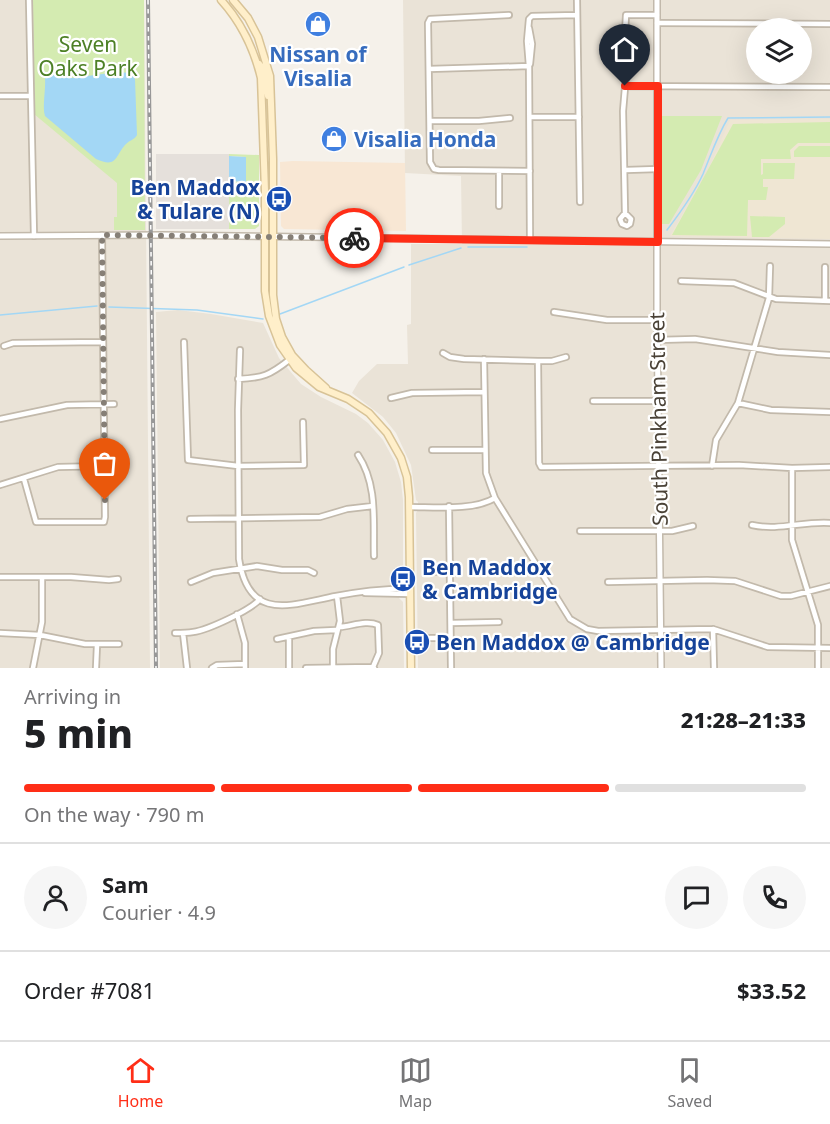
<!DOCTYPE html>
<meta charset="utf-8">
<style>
body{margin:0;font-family:"Noto Sans",sans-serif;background:#f6f6f6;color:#202124;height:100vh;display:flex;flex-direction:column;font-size:22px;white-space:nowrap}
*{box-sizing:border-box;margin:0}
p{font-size:20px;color:#757577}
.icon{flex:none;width:33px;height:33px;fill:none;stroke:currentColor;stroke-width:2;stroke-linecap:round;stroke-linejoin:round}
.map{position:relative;height:668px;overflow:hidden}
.details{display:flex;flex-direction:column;background:#fff;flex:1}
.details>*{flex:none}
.buttons{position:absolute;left:746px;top:18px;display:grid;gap:12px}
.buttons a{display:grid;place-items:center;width:66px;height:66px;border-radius:50%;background:#fff;box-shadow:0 6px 24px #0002;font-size:30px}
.pin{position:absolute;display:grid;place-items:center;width:51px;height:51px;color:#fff;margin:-62px -26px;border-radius:50% 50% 50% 0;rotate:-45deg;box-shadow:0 0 6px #0007}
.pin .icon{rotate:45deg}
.courier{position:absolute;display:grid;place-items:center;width:60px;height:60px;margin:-30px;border:4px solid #ff2e17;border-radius:50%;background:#fff;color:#222;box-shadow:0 2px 8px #0007}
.head em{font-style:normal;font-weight:800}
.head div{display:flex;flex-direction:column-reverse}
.head{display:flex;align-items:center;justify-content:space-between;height:102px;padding:0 24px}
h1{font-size:39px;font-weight:800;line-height:45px}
.bar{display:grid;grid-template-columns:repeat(4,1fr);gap:9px 6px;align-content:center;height:72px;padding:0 24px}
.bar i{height:8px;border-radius:4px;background:#e0e0e0}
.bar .current{background:#ff2e17}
.bar p{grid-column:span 4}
.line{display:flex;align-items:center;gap:15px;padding:0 24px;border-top:2px solid #e0e0e0}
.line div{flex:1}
.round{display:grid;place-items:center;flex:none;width:63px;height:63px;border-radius:32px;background:#f6f6f6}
.tab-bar{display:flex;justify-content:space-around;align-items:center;height:84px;border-top:2px solid #e0e0e0;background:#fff;font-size:16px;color:#757577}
.tab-bar a{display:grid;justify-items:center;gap:3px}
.tab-bar .current{color:#ff2e17}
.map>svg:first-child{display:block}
.residential{fill:#eae3d7;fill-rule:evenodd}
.commercial{fill:#f8e7d4}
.industrial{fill:#e5e0db}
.education{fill:#efe6d3}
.green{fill:#d4ebb1}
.water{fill:#a3d7f5}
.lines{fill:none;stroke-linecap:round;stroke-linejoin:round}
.stream{stroke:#a3d7f5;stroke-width:1.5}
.minor-casing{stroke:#c2b9ab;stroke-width:8}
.tertiary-casing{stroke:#c2b9ab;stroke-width:8}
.secondary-casing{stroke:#d8c397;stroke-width:9}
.minor{stroke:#fff;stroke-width:4.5}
.tertiary{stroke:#fff;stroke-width:5}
.secondary{stroke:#ffefca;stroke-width:6}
.rail-casing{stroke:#989898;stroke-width:4}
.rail{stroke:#fff;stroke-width:1.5;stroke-dasharray:4.5;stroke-linecap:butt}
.done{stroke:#867f76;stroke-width:6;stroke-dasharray:0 10.8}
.route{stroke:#ff2e17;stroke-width:8}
.labels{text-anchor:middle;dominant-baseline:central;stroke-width:4.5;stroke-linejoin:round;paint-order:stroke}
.park-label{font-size:21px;fill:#4d8026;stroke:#fff}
.shop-label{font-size:21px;font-weight:bold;fill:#366cbe;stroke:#fff}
.transit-label{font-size:21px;font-weight:bold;fill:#164399;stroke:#fff;text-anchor:start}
.street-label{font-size:21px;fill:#4a4237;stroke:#fff}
</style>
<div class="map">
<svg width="830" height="668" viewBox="0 0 830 668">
<rect width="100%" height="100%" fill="#f5f1ea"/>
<path class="residential" d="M0 0H144L150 668H0Z
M403 0H830V668H418L416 513 418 510V502L416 500 411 465 396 433 383 417 352 393 359 381 377 364H408L407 325 411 324V244H462L461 176 405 173ZM756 28H801V74H756Z
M178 310 211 314 263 323 279 358 301 384 321 397 356 414 368 423 383 440 395 462 401 482 403 500V581L399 586V598L403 602 404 668H160L156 312Z"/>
<path class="commercial" d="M293 161 405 163 406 231 284 229 281 226 280 162Z"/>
<path class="industrial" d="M156 154H229V229H156Z"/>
<path class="education" d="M830 119V239L670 236 709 168 730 120Z"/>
<path class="green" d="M33 0H144L145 230H114V217H117V183L34 114Z
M662 116H722L701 170 669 224H662Z
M830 122V143H798L790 150 791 159H761V175L763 174V163H795L794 179H763V187H768L766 200H748L747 236 672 235 733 124Z
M799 146H830V157H794V151Z
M229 154 259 155V226L255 229H229V181L246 182V157L229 156Z
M750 216 785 217V224L769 237H752Z"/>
<path class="water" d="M118 72 130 73 135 79 137 135C134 140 130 140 126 144 115 155 118 169 96 159L45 116C42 107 46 89 45 78L51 74 72 78Z
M229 156 246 157V182L229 181Z"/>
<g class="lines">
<path class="stream" d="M667 230C680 213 694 194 703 174 711 155 717 136 728 118L830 117
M468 247H527
M409 265 461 248
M109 307 197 310 263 319
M280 314 404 267
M0 315 97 306"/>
<g class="minor-casing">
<path id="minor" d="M29 0 34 236
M577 0 580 202
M509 15 430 19 428 23 430 162 434 169 439 170 530 171
M657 23 830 24
M529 28 532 44 530 64
M429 69 529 66
M625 86 830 87
M0 96H31
M530 117H579
M430 121H479L510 118
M626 170 658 169
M499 171V206
M625 213 623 111 626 76 624 51 626 15H657
M625 213 631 219 630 224 627 226 622 224 620 219Z
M530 240 529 66 527 41 529 19 532 16 577 15
M681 281 734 283 776 299 830 301
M825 301V267
M554 312 607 320H657
M657 340 695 339 778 352 830 355
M184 342 188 460 238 466 304 465 303 422
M4 346 13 343 103 342
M240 350 238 410 239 559C249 624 293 604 336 596 361 591 385 589 410 588
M443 353 450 357 464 359 538 361H552L566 357
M484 359 486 473 495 498 570 619 587 629 598 631 713 629 768 647 830 648
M538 361 539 463 541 467 739 465 792 468 830 467
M238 379C263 378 270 375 289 360
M391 398 412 393 484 392
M593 401H658
M738 403 771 410 830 412
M0 419 67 405 114 404
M432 450H485
M358 455C378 485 373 521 374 556
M712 466 716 440 738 403 769 298 770 266
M792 468V540L818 625V668
M24 479 36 522H104L105 517 102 235
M0 485 58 467 105 466
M449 506 451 668
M409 507C435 507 473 511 495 498
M190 519 320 517 347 509 373 506
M752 525C779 531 803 521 830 523
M580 531H672L693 526
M430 572 450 571
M0 577H71L109 580 118 579
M191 582 213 573 257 566 282 570H308L314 573
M608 582 707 580 735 581 781 596H791L830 586
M365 593 410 594
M237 614 245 643V668
M451 623 499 622
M340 627C352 626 367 620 378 625L379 653 373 667 374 668
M713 629 714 668
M0 633 40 635 85 644H119
M175 633C181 633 187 633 193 632 208 630 251 610 260 599
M183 633 187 668
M289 637V668
M430 638H451
M277 639 314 631 336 630
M333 667V649L340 621 337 596
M33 668 42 622V578
M96 668 97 645
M212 668 217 665 245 664
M306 668 373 667"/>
</g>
<g class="tertiary-casing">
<path id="tertiary" d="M657 0V309L661 668
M0 236 162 235 830 244"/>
</g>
<g class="secondary-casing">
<path id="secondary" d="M221 0C241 22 254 49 261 78L265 191V291L269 316 280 345 296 368 319 387 348 399 369 413 387 433 401 458 407 477 409 497 411 668
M233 0 248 18 258 37 270 76 273 159V295L276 319 282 337 292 355 306 370 326 388
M259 64 264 70 268 96"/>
</g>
<use href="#minor" class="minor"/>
<use href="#tertiary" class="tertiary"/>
<use href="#secondary" class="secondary"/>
<g class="rail-casing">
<path id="rail" d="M148 0 156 668"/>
</g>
<use href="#rail" class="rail"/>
</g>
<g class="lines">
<path class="done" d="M105 500 102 235 354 238"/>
<path class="route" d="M354 238 658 242V86H625"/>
</g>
<defs>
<g id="shop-disc" transform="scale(1.35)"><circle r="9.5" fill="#3f7fe0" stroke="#fff"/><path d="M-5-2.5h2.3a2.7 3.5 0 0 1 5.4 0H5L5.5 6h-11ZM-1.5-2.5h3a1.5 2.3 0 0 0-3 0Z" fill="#fff"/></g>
<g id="bus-disc" transform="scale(1.35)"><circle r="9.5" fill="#1a4fb4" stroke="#fff"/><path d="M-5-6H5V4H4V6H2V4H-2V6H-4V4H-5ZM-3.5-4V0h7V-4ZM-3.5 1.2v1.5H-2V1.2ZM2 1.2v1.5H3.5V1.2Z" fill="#fff"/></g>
</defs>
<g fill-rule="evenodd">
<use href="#shop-disc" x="318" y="24"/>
<use href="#shop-disc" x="334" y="139"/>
<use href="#bus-disc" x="279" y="199"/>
<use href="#bus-disc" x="403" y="579"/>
<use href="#bus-disc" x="417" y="642"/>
</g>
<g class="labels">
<g class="park-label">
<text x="88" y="44">Seven<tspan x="88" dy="24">Oaks Park</tspan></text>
</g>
<g class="shop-label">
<text x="318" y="54">Nissan of<tspan x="318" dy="24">Visalia</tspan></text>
<text x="354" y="139" text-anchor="start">Visalia Honda</text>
</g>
<g class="transit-label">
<text x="260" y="187" text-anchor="end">Ben Maddox<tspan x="260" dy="24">&amp; Tulare (N)</tspan></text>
<text x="422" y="567">Ben Maddox<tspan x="422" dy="24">&amp; Cambridge</tspan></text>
<text x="436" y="642">Ben Maddox @ Cambridge</text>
</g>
<g class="street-label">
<text transform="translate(658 419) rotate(-91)">South Pinkham Street</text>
</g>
</g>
</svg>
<div class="buttons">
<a><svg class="icon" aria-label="layers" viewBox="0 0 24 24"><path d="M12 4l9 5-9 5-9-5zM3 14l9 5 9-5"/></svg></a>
</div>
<div class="pin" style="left:105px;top:500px;background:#ea580c"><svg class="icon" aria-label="bag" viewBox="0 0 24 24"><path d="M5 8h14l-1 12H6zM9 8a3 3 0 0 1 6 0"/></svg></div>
<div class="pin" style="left:625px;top:86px;background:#1f2937"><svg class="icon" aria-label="home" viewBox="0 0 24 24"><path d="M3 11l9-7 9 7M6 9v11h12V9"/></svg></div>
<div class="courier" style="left:354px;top:238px"><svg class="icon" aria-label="bike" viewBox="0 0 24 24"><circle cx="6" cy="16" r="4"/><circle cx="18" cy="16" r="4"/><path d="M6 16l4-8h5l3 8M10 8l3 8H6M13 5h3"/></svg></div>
</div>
<section class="details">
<div class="head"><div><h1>5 min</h1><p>Arriving in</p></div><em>21:28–21:33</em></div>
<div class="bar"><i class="current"></i><i class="current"></i><i class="current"></i><i></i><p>On the way · 790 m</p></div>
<div class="line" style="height:108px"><a class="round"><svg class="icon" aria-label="person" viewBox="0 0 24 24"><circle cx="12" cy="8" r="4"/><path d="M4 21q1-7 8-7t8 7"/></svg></a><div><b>Sam</b><p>Courier · 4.9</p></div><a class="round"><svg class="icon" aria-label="chat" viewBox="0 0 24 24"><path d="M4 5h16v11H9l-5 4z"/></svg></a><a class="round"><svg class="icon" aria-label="phone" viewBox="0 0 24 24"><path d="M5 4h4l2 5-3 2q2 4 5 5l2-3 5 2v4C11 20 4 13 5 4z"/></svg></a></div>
<div class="line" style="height:78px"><div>Order #7081</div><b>$33.52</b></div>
</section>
<nav class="tab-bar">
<a class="current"><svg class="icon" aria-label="home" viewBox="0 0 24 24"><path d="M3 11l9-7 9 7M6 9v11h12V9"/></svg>Home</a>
<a><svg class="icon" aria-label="map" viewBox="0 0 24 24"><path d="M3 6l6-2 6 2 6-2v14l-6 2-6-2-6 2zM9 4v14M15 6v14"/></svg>Map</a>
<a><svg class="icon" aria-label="saved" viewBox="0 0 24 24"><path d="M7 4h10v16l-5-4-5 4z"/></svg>Saved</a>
</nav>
